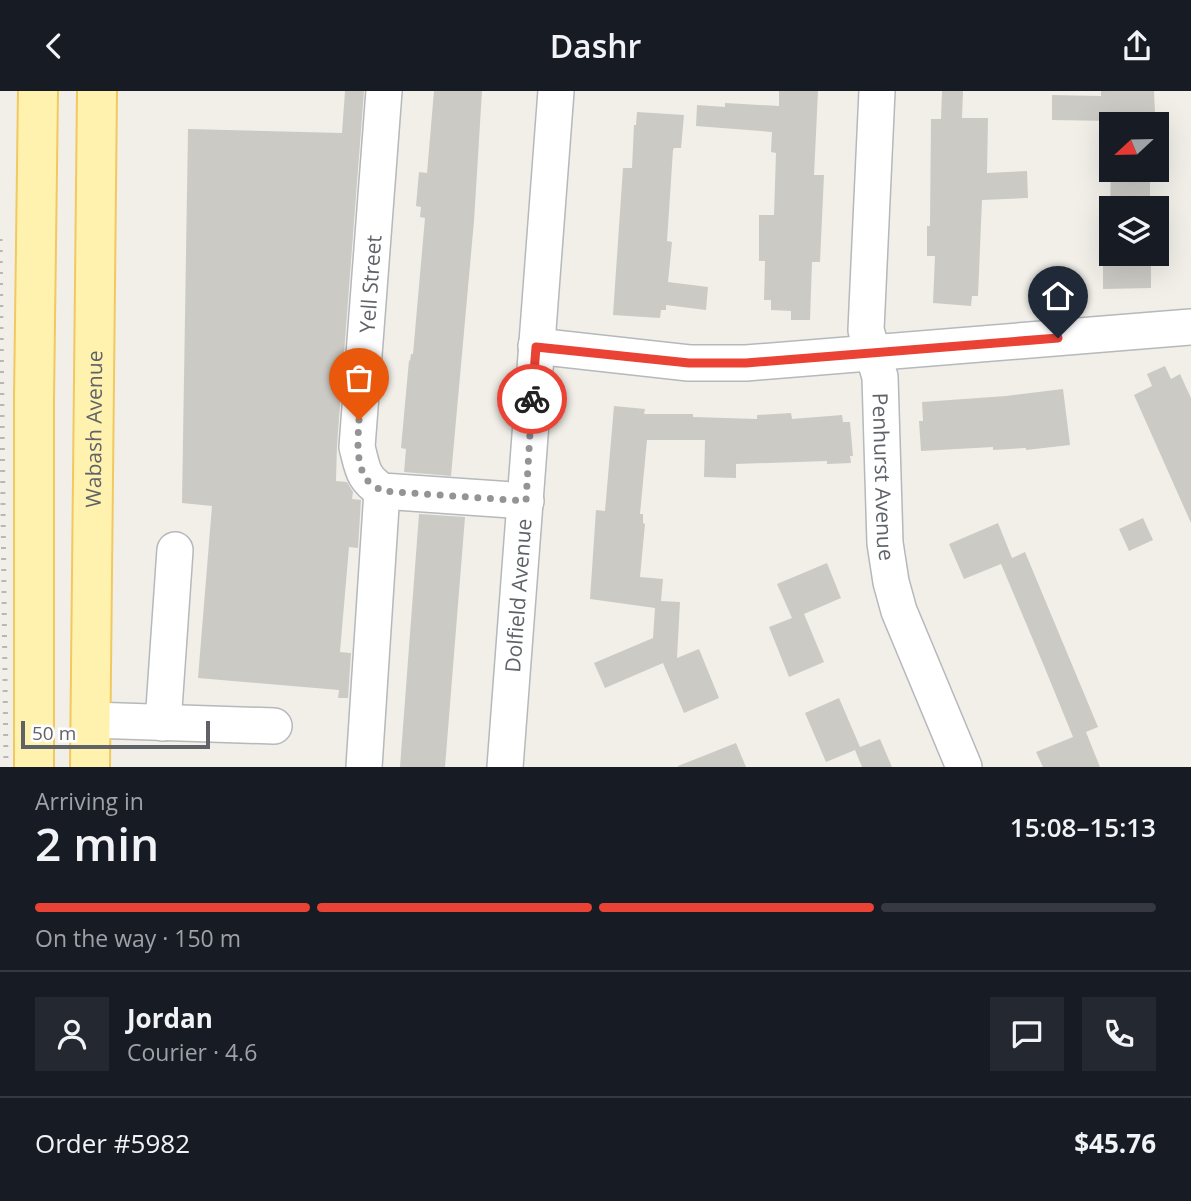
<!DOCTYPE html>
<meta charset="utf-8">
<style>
body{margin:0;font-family:"Open Sans",sans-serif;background:#242831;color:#f1f3f6;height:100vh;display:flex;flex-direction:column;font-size:26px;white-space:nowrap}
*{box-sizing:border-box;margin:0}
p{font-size:23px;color:#9ea1a6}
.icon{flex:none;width:38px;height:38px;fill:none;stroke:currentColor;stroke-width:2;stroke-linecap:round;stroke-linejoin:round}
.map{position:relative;height:676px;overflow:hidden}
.details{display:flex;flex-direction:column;background:#171b24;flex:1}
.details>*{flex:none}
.needle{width:46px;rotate:248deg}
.buttons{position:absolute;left:1099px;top:21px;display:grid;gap:14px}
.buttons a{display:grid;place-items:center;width:70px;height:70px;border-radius:0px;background:#171b24;box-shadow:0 7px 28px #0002;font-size:35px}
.scale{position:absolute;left:21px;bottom:18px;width:189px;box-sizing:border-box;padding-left:7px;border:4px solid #5f6368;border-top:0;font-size:19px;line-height:24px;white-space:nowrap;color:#5f6368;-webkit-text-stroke:5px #fff;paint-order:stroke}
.pin{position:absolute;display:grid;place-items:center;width:60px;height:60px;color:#fff;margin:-72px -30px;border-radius:50% 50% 50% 0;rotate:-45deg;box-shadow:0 0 7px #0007}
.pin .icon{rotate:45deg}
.courier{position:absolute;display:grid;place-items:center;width:70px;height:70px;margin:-35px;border:5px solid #ea4335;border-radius:50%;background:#fff;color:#222;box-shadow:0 2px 9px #0007}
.summary em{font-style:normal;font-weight:600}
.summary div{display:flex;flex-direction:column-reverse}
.summary{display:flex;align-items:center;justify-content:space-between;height:119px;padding:0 35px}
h1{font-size:46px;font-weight:600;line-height:52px}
.bar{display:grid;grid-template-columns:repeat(4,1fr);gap:10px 7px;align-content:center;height:84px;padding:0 35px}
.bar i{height:9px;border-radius:5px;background:#363941}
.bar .selected{background:#ea4335}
.bar p{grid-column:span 4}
.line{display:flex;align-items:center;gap:18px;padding:0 35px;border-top:2px solid #363941}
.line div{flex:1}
.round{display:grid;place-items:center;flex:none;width:74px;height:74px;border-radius:0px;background:#242831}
header{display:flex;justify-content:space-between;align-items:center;height:91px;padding:0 35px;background:#171b24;font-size:32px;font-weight:600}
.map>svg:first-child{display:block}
.building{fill:#cccac5}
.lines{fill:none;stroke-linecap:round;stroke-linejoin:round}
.minor-casing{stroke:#b5b8bc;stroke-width:38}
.major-casing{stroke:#f2c960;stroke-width:42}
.minor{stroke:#fff;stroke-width:35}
.major{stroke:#fff2af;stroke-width:38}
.rail{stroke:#b6b7b8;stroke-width:5;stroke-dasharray:2 9;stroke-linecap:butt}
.done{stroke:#929495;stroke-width:7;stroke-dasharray:0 12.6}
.route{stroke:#ea4335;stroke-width:9}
.labels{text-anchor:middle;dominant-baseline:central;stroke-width:5;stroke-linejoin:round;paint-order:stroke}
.street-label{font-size:21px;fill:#5f6368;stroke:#fff}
</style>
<header><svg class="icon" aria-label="back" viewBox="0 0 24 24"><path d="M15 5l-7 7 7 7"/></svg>Dashr<svg class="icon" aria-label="share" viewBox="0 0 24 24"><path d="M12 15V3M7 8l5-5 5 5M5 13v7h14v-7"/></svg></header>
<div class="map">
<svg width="1191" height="676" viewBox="0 0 1191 676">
<rect width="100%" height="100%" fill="#f1efe8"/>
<path class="building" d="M345 0H364L337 354 336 390 347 391 353 401 352 408 361 409 358 457 349 456 340 561 351 562 348 607H338L339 599 198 587 212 415 182 412 188 38 342 42Z
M434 0H482L474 130 451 385 404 381 406 358 401 357 409 269 410 270 411 263H413L425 127 420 126 421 116 416 115 419 81 427 82Z
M779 0H818L814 84H824L820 171H812L810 229H791V220L771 219V209H764L765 170H759V124H774L776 62 771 61 772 41 696 35 697 14 725 16V12L779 15Z
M942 0H963L962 27H988L987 82 1027 80 1028 107 982 109 978 205H972L971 215 933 212 935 165H927V135H930L931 28H941Z
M1101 0H1154L1155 22 1111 24V30L1052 29V4L1101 5Z
M637 21 684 24 681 57H674L673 59 667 150 672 151 668 191 708 196 706 219 666 214V219H661L660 227 613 224 623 77H632L634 34H636Z
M1111 79H1150V117H1110Z
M1103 167H1139V171H1151V197L1103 198Z
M1165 275 1171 288 1180 283 1191 307V432L1134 304 1152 295 1147 283Z
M1063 298 1070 354 1026 359V357L993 359V356L921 360 919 330H923L922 311 1006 305Z
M614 315 645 318 644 323H693V326L757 328V324L791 322 792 328 842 324 843 331H850L853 365H850L851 372 827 373V370L736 373V387L704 386 705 349H647L640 423H643V432L645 433 640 486 663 488 661 510 680 511 677 567 699 558 719 607 684 622 663 572 605 597 594 572 653 547 655 517 590 508 596 419 605 420Z
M419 423 465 426 445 676H400Z
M1143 427 1153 449 1129 460 1119 438Z
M998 432 1012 467 1025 461 1098 636 1086 641 1100 676H1043L1036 661 1073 646 1044 575 1001 473 964 488 949 453Z
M827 472 841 507 804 523 824 571 789 586 769 536 792 527 777 493Z
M839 607 860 656 880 648 892 676H862L855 659 826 671 805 622Z
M736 652 746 676H678V675Z"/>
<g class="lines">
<g class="minor-casing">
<g id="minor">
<path d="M384 0 357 356C363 379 362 386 382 400L526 410"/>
<path id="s1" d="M877 0 866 239 880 286 885 452 891 491 899 520 964 676"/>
<path d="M536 255 689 272H746L1191 236"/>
<path d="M91 629 274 635"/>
<path d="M163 632 175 459"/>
<path d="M364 676 382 400"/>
<path id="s2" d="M505 676 556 0"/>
</g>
</g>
<g class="major-casing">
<g id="major">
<path d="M34 676V308L38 0"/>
<path id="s3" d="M90 676 97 0"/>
</g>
</g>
<use href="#minor" class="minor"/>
<use href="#major" class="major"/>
<path class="rail" d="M0 148 6 676"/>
</g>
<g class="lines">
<path class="done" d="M359 329C358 348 355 374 368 390 371 394 378 397 382 400L526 410 532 308"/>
<path class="route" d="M532 308 536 256 689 272H746L1058 247"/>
</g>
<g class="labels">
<g class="street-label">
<text transform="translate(370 193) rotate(-86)">Yell Street</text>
<text stroke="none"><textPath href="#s3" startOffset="338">Wabash Avenue</textPath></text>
<text stroke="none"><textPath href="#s1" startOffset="388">Penhurst Avenue</textPath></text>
<text stroke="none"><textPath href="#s2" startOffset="172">Dolfield Avenue</textPath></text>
</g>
</g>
</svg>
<div class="buttons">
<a><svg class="needle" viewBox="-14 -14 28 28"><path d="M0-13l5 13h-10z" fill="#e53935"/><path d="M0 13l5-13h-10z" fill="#9ea1a6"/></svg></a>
<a><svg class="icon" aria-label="layers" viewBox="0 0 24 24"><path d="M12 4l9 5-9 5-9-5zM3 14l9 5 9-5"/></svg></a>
</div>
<div class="scale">50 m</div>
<div class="pin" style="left:359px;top:329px;background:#ea580c"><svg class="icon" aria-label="bag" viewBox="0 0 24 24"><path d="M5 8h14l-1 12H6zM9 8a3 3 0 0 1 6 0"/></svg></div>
<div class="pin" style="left:1058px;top:247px;background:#1f2937"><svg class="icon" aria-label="home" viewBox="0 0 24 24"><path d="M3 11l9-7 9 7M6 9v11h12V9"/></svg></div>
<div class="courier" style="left:532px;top:308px"><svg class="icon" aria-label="bike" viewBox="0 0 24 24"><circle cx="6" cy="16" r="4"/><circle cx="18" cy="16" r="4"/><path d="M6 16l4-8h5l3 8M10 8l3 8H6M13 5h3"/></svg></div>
</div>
<section class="details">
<div class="summary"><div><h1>2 min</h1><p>Arriving in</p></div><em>15:08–15:13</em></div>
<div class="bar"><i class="selected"></i><i class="selected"></i><i class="selected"></i><i></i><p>On the way · 150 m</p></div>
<div class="line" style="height:126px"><a class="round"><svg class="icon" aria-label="person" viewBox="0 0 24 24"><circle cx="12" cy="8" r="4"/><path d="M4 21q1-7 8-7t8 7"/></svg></a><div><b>Jordan</b><p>Courier · 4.6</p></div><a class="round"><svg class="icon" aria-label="chat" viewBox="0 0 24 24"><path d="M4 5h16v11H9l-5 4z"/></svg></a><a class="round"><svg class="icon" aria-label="phone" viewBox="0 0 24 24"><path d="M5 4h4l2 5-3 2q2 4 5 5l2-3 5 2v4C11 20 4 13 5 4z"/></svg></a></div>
<div class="line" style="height:91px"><div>Order #5982</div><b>$45.76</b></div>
</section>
